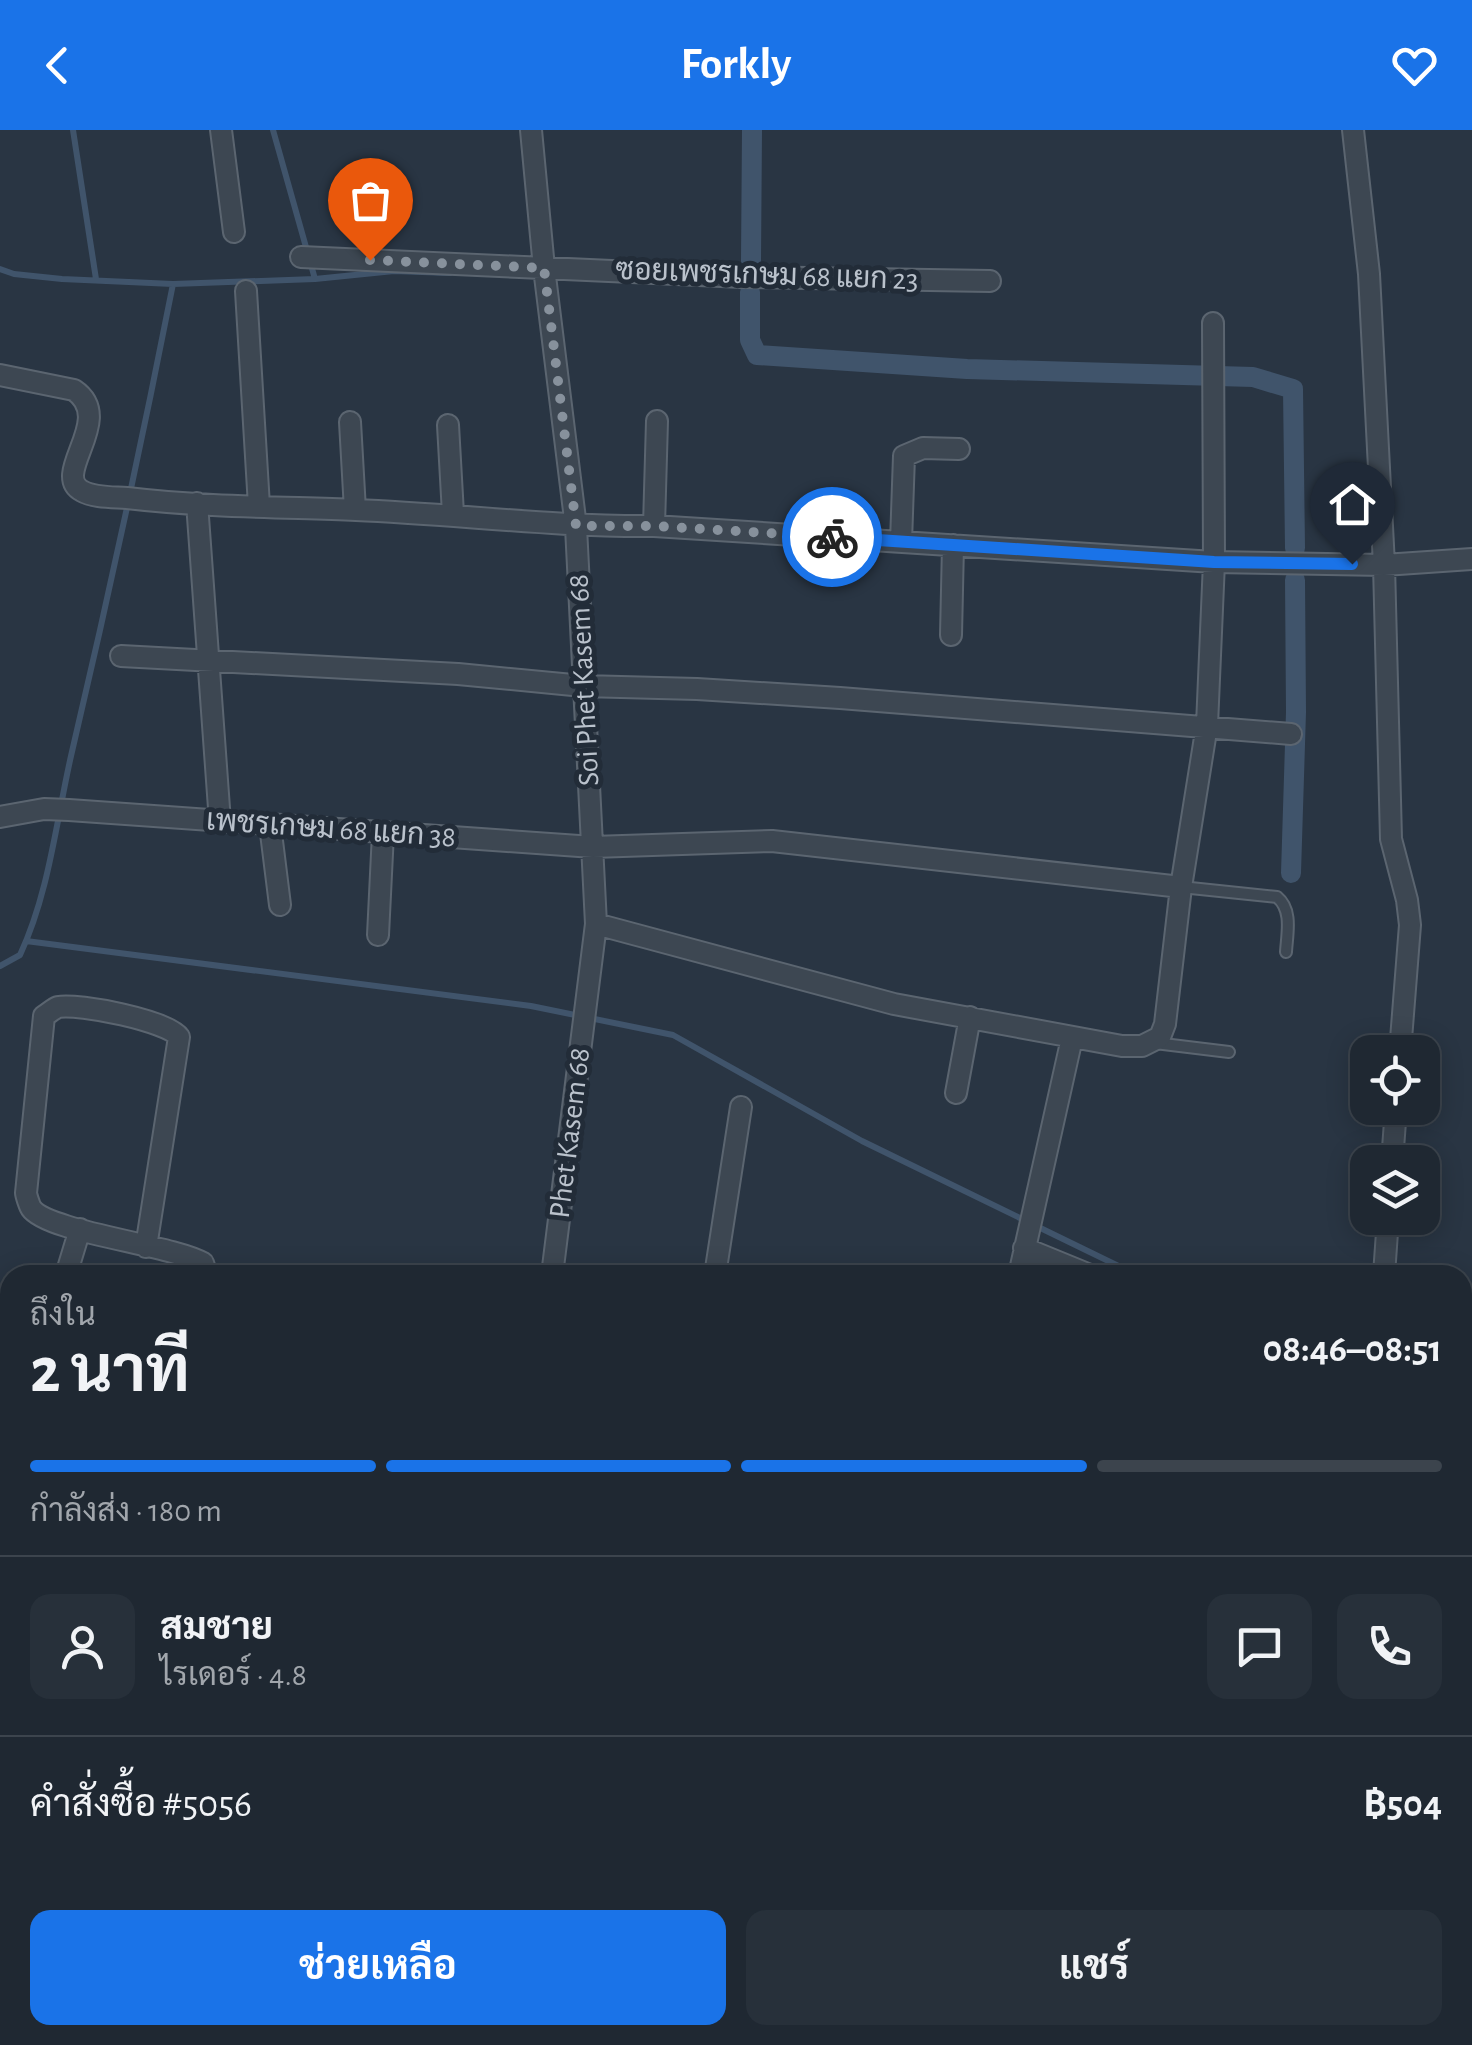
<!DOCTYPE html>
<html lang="th">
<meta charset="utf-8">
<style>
body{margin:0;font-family:"Alegreya Sans",Sarabun,sans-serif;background:#27303a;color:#f1f3f6;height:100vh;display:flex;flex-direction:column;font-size:38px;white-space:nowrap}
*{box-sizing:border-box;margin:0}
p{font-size:32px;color:#a1a6ac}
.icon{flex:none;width:55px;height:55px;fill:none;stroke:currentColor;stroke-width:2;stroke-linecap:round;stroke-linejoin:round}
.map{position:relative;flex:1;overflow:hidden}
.drawer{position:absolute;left:0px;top:1135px;width:1472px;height:780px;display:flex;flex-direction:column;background:#1f2832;border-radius:30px 30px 0 0;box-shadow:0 5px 25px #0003,0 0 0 2px #3c444d}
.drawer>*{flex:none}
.fabs{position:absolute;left:1350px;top:905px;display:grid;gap:20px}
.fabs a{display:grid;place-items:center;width:90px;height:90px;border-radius:20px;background:#1f2832;box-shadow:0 5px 25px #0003,0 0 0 2px #3c444d;font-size:50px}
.pin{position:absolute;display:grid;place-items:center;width:85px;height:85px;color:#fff;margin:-102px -42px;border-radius:50% 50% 50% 0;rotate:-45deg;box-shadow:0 0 10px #0007}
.pin .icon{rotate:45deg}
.courier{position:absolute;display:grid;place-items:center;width:100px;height:100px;margin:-50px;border:8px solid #1a73e8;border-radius:50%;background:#fff;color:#222;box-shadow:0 2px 12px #0007}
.overview em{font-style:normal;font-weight:700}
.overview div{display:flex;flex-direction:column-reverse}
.overview{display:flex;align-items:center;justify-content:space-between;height:170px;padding:0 30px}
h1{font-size:65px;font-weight:700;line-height:75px}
.bar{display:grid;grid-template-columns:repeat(4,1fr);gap:15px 10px;align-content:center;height:120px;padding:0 30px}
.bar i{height:12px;border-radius:8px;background:#3c444d}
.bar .selected{background:#1a73e8}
.bar p{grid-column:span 4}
.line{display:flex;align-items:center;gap:25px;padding:0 30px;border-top:2px solid #3c444d}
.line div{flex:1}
.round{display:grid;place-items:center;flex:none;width:105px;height:105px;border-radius:20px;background:#27303a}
.primary-button{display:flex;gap:20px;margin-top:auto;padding:20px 30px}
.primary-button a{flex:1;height:115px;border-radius:20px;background:#1a73e8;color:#fff;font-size:40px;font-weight:700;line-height:115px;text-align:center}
.primary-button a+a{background:#27303a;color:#f1f3f6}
header{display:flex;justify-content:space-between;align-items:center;height:130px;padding:0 30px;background:#1a73e8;color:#fff;font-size:45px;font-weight:700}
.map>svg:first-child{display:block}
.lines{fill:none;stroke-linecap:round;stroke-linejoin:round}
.stream{stroke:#40546b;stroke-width:6}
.canal{stroke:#40546b;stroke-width:20}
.service-casing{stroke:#5b6570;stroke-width:14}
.minor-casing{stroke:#5b6570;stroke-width:24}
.service{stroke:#3d4752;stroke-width:10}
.minor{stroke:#3d4752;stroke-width:20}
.done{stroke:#87919c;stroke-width:10;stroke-dasharray:0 18}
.route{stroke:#1a73e8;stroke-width:12}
.labels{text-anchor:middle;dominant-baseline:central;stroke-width:10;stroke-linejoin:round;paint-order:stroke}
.street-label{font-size:30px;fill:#bac2cc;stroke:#222c38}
</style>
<header><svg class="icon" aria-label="back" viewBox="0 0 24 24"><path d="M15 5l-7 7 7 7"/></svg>Forkly<svg class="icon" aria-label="heart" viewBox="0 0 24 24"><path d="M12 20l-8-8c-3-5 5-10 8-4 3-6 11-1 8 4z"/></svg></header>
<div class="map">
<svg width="1472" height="1915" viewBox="0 0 1472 1915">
<rect width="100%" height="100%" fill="#293543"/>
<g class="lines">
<path class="stream" d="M73 0 96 149
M273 0 315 149
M0 139 14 144 62 149 173 154 315 149 394 141 450 143
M26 811 531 876 673 905 862 1011 1137 1145
M0 836 20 825C49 763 56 692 71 626 108 469 142 312 173 154
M1099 1914 1100 1905"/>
<path class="canal" d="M751 131 752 0
M750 162V210L757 225 967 239 1253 247 1293 259 1295 418
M1291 743 1296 582 1295 450
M0 1607 10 1611
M985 1905 1122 1915
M345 1915 347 1905"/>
<g class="service-casing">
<path id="service" d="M1181 757 1277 767C1293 780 1287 804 1286 822
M1155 913 1229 922"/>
</g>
<g class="minor-casing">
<path id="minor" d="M221 0 234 102
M531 0 544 138 576 397 596 794 552 1145
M1353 0 1369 144 1384 435 1391 709 1407 770 1410 795 1400 922
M301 127 743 147 990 151
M246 161 259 376
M0 245 74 260C117 289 50 344 82 361 94 368 113 367 127 368 203 377 280 377 356 380 456 384 554 397 654 396L1214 432 1384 435 1472 429
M350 292 355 380
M448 295 453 384
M197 373 220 692
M654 396 657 291
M901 412 904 326 923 318 959 319
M951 505 953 415
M121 526 458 544 583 556 697 559 840 568 1291 604
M0 687 44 679 69 680 593 717 772 711 1181 757 1207 595 1214 432 1213 193
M270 695 280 775
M596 794 894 874 1122 916H1142L1160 907 1165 894 1181 757
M378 805 383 703
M956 963 970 887
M1392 1032 1396 978
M146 1117 179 907C168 891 79 873 58 877 53 879 49 883 44 886L26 1063C26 1065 30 1077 31 1078 47 1102 172 1115 203 1133L207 1145
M1024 1118 1090 1145
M66 1145 80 1099
M715 1145 741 977
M1019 1145 1072 908
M1384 1145 1388 1088
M1462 1168 1472 1169
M0 1336 10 1338
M1462 1643 1472 1644
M0 1866 10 1868
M182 1905 236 1915
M158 1915 159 1905
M451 1915 453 1905
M675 1915 677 1905"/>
</g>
<use href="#service" class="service"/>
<use href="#minor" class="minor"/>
</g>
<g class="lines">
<path class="done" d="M370 130 544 138 576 396H654L832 407"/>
<path class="route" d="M832 407 1214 432 1352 434"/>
</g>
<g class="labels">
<g class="street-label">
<text transform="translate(767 145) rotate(2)">ซอยเพชรเกษม 68 แยก 23</text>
<text transform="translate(584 550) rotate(-93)">Soi Phet Kasem 68</text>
<text transform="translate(331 699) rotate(4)">เพชรเกษม 68 แยก 38</text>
<text transform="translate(570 1003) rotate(-83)">Phet Kasem 68</text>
</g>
</g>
</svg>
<div class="fabs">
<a><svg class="icon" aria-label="locate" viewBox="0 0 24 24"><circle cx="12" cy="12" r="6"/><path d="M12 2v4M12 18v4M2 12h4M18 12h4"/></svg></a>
<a><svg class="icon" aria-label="layers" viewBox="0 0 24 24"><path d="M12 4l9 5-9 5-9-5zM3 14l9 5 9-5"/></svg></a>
</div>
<div class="pin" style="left:370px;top:130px;background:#ea580c"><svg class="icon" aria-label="bag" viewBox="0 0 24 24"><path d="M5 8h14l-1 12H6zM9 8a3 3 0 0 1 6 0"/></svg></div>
<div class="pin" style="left:1352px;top:434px;background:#1f2937"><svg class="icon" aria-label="home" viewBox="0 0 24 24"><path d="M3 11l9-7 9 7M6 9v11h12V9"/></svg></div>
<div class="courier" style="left:832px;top:407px"><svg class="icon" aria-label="bike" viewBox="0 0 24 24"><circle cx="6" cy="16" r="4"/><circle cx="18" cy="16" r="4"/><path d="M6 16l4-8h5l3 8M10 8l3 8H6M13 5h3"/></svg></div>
<section class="drawer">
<div class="overview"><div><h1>2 นาที</h1><p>ถึงใน</p></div><em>08:46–08:51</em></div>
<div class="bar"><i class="selected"></i><i class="selected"></i><i class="selected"></i><i></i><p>กำลังส่ง · 180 m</p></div>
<div class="line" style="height:180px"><a class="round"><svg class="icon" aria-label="person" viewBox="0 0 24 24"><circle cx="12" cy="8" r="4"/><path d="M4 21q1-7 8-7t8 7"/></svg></a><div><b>สมชาย</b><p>ไรเดอร์ · 4.8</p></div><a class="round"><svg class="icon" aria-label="chat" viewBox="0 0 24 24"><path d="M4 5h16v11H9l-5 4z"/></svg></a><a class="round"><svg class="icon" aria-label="phone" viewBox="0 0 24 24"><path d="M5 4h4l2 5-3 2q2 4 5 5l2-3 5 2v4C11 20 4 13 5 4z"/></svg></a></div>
<div class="line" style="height:130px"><div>คำสั่งซื้อ #5056</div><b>฿504</b></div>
<div class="primary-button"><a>ช่วยเหลือ</a><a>แชร์</a></div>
</section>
</div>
